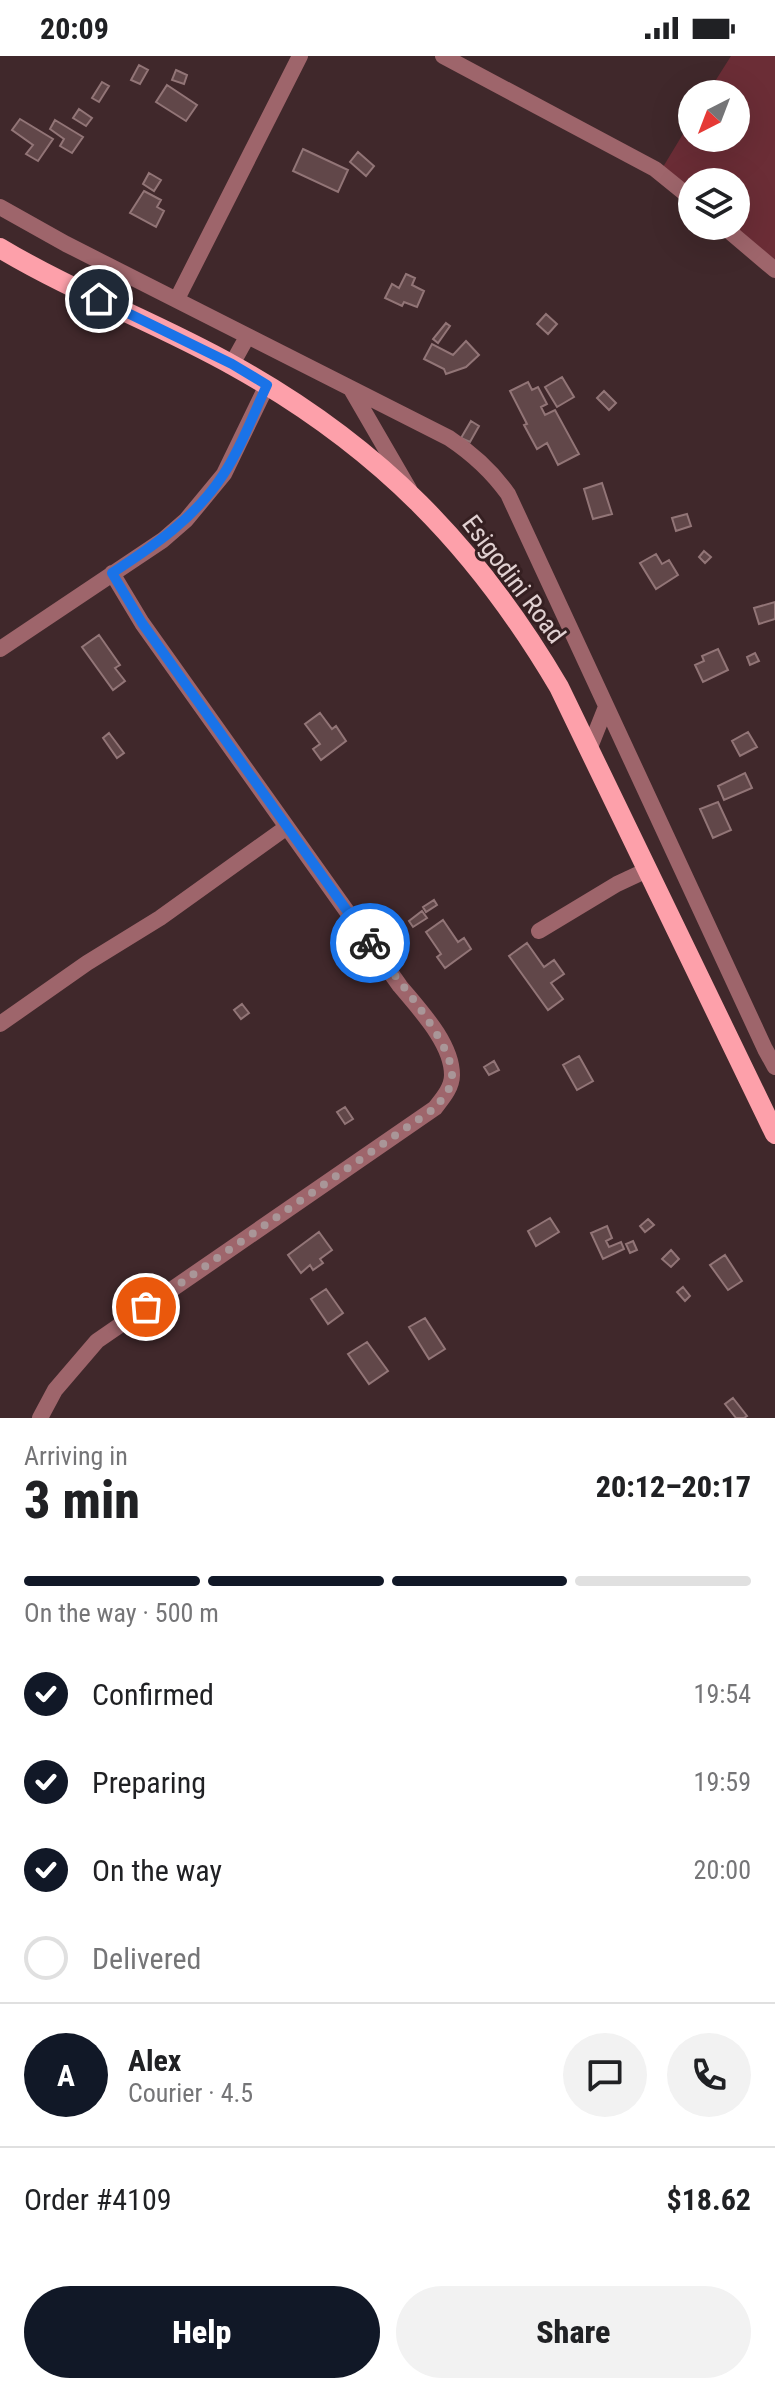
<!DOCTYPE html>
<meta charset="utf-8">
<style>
body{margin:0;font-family:"Roboto Condensed",sans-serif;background:#f2f2f2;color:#202124;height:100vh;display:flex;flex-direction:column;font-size:30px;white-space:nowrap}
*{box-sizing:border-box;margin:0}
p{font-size:26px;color:#757577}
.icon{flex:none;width:44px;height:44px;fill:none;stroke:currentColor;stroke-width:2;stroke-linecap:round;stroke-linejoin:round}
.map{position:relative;height:1362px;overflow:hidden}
.sheet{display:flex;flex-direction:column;background:#fff;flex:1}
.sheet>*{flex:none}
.needle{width:52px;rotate:222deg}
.tools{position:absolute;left:678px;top:24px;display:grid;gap:16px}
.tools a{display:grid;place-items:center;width:72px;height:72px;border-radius:50%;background:#fff;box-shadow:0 8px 32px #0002;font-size:40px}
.pin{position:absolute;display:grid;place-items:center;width:68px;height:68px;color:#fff;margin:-34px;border:4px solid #fff;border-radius:50%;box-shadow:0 2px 8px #0007}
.courier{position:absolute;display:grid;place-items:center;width:80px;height:80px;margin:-40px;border:6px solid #1a73e8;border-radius:50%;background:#fff;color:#222;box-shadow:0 2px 10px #0007}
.headline em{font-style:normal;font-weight:800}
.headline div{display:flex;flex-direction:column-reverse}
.headline{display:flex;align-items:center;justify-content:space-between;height:136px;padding:0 24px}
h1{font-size:52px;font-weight:800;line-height:60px}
.bar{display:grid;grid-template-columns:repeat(4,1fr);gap:12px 8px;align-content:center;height:96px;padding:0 24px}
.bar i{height:10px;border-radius:6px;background:#e0e0e0}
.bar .selected{background:#111827}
.bar p{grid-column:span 4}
.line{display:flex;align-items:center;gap:20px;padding:0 24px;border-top:2px solid #e0e0e0}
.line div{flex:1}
.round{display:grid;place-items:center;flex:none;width:84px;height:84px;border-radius:42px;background:#f2f2f2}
ol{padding:0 24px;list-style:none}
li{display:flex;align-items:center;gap:24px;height:88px}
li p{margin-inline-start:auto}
li .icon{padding:8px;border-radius:50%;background:#111827;color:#fff;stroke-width:4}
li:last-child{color:#757577}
li i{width:44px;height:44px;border:4px solid #e0e0e0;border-radius:50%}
.cta{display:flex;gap:16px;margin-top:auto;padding:16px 24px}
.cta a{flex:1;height:92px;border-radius:48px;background:#111827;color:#fff;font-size:32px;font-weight:800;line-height:92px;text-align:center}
.cta a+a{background:#f2f2f2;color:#202124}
.status{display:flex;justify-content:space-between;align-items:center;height:56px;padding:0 40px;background:#fff;direction:ltr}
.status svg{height:22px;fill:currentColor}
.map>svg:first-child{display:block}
.green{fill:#6b2d36}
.building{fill:#614749;stroke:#927577;stroke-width:2}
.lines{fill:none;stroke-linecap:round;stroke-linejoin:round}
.minor{stroke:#9e656b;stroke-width:16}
.major{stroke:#fda0aa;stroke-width:20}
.done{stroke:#a99698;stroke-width:8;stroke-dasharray:0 14.4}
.route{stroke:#1a73e8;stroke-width:10}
.labels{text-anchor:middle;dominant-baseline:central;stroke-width:6;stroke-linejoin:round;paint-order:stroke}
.street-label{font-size:26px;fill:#e1d1d2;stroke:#351f21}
</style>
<div class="status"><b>20:09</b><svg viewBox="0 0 49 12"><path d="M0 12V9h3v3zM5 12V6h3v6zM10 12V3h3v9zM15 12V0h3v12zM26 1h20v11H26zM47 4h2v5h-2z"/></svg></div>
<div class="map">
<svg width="775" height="1362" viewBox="0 0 775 1362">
<rect width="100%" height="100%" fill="#40282b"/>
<path class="green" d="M731 0H775V206L733 170H736V126H692V136L663 111 692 63V82H736V38H707Z"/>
<path class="building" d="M139 9 148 14 140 28 131 24Z
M176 14 187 19 184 28 172 24Z
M102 26 109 30 99 46 92 42Z
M167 29 197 49 186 65 156 46Z
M79 53 92 62 86 70 73 62Z
M20 63 53 83 38 105 26 98 33 89 12 74Z
M55 64 83 81 72 97 60 90 64 83 50 73Z
M303 93 348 114 338 136 293 115Z
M358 96 374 110 366 120 350 106Z
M149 117 161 124 154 135 143 128Z
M144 135 161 144 157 151 164 155 156 171 130 157Z
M406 218 415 222 412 229 424 235 417 251 404 246 402 250 385 242 392 228 399 232Z
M546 258 557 268 548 278 537 268Z
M446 267 450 270 438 287 433 283Z
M466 285 479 299 466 311 446 318 444 313 424 303 432 288 453 299Z
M562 321 574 341 557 351 545 331Z
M528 326 532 334 538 331 547 348 541 351 545 359 555 354 579 398 558 409 547 387 537 393 524 369 527 368 510 335Z
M604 335 616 347 609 354 597 342Z
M471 365 479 370 470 386 461 382Z
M602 427 612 458 593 463 584 433Z
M687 458 691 470 676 475 672 462Z
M704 495 711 501 705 507 699 501Z
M656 498 662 508 669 504 678 519 656 533 640 507Z
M775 546V563L759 568 754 552Z
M99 579 120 609 115 612 125 625 113 634 82 591Z
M718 593 728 614 703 626 695 609 704 605 702 600Z
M755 597 759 605 750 609 747 601Z
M320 657 332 673 336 670 346 685 321 704 313 693 320 688 305 668Z
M748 676 757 691 740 700 732 685Z
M109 677 124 697 117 702 103 682Z
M745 717 752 732 724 744 718 730Z
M718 746 731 774 713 782 700 753Z
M434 844 437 849 426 856 423 851Z
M422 855 427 862 413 871 409 865Z
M443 864 458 886 464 882 471 893 445 912 437 901 441 898 426 876Z
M527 887 544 911 554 904 564 918 551 927 563 943 548 954 509 900Z
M242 948 249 957 241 963 234 954Z
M579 1000 593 1025 577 1034 563 1009Z
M494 1005 499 1014 489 1019 484 1011Z
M345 1051 353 1063 345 1068 337 1056Z
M550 1162 559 1176 536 1190 528 1175Z
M648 1163 654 1169 645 1176 640 1170Z
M607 1170 612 1182 606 1185 609 1191 621 1186 624 1193 603 1203 591 1177Z
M319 1176 332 1194 320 1203 323 1207 313 1214 310 1209 301 1217 288 1199Z
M633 1185 637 1194 630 1197 626 1188Z
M671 1194 679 1203 671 1211 662 1203Z
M725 1199 742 1225 728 1234 710 1209Z
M683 1231 690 1240 685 1245 677 1236Z
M326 1233 343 1257 328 1268 311 1243Z
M425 1262 445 1293 429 1303 409 1271Z
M367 1286 388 1315 369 1328 348 1298Z
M733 1342 747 1360 744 1362H736L725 1348Z"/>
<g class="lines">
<path class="minor" d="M443 0 655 113 692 143
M0 151 66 188 449 382C473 398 491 414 508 438L765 993 775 1011
M723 170 775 214
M177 243 300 0
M232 308 247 281
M351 333 409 433
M0 593 163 484 186 464 224 418 267 329
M590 691 606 651
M539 875 617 828 647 814
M0 968 87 907 160 862 287 771
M40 1362 55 1334 97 1285 435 1052C442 1043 452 1032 452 1019 452 987 419 953 400 930L142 567 112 517"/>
<path class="major" d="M0 192C75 237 158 267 234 310 378 390 476 490 559 631L775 1078"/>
</g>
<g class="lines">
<path class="done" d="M146 1251 435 1052C442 1043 452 1033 452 1020 453 985 391 917 370 887"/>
<path class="route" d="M99 243 232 308 267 329C253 359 241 392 223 419 195 462 155 489 112 517L142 567 370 887"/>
</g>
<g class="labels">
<g class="street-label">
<text transform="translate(514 523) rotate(53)">Esigodini Road</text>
</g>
</g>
</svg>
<div class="tools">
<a><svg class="needle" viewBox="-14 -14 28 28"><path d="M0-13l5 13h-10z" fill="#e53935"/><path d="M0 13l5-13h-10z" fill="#757577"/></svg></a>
<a><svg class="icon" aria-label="layers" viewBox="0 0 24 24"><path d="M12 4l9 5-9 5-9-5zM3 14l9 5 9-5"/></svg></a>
</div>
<div class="pin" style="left:146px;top:1251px;background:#ea580c"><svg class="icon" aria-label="bag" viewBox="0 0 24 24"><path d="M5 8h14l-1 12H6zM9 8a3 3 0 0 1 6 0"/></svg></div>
<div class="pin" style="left:99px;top:243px;background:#1f2937"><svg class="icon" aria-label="home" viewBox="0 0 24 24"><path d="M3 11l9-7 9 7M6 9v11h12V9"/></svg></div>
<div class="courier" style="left:370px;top:887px"><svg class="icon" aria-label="bike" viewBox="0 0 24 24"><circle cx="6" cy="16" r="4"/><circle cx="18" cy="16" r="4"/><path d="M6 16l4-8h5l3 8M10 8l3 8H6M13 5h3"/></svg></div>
</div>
<section class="sheet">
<div class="headline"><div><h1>3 min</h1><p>Arriving in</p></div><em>20:12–20:17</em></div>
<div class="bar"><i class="selected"></i><i class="selected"></i><i class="selected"></i><i></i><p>On the way · 500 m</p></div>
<ol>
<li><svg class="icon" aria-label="check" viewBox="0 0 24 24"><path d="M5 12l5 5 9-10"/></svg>Confirmed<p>19:54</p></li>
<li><svg class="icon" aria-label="check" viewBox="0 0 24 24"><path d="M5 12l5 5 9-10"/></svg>Preparing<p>19:59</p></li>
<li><svg class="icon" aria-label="check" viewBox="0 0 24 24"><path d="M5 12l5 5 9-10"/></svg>On the way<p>20:00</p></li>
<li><i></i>Delivered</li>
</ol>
<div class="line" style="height:144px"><b class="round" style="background:#111827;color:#fff">A</b><div><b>Alex</b><p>Courier · 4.5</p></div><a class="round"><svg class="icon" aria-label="chat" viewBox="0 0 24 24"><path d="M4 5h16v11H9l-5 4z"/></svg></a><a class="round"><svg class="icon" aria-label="phone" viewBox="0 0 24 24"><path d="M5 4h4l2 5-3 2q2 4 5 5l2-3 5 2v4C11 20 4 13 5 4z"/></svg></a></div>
<div class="line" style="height:104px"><div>Order #4109</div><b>$18.62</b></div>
<div class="cta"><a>Help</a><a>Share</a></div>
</section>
